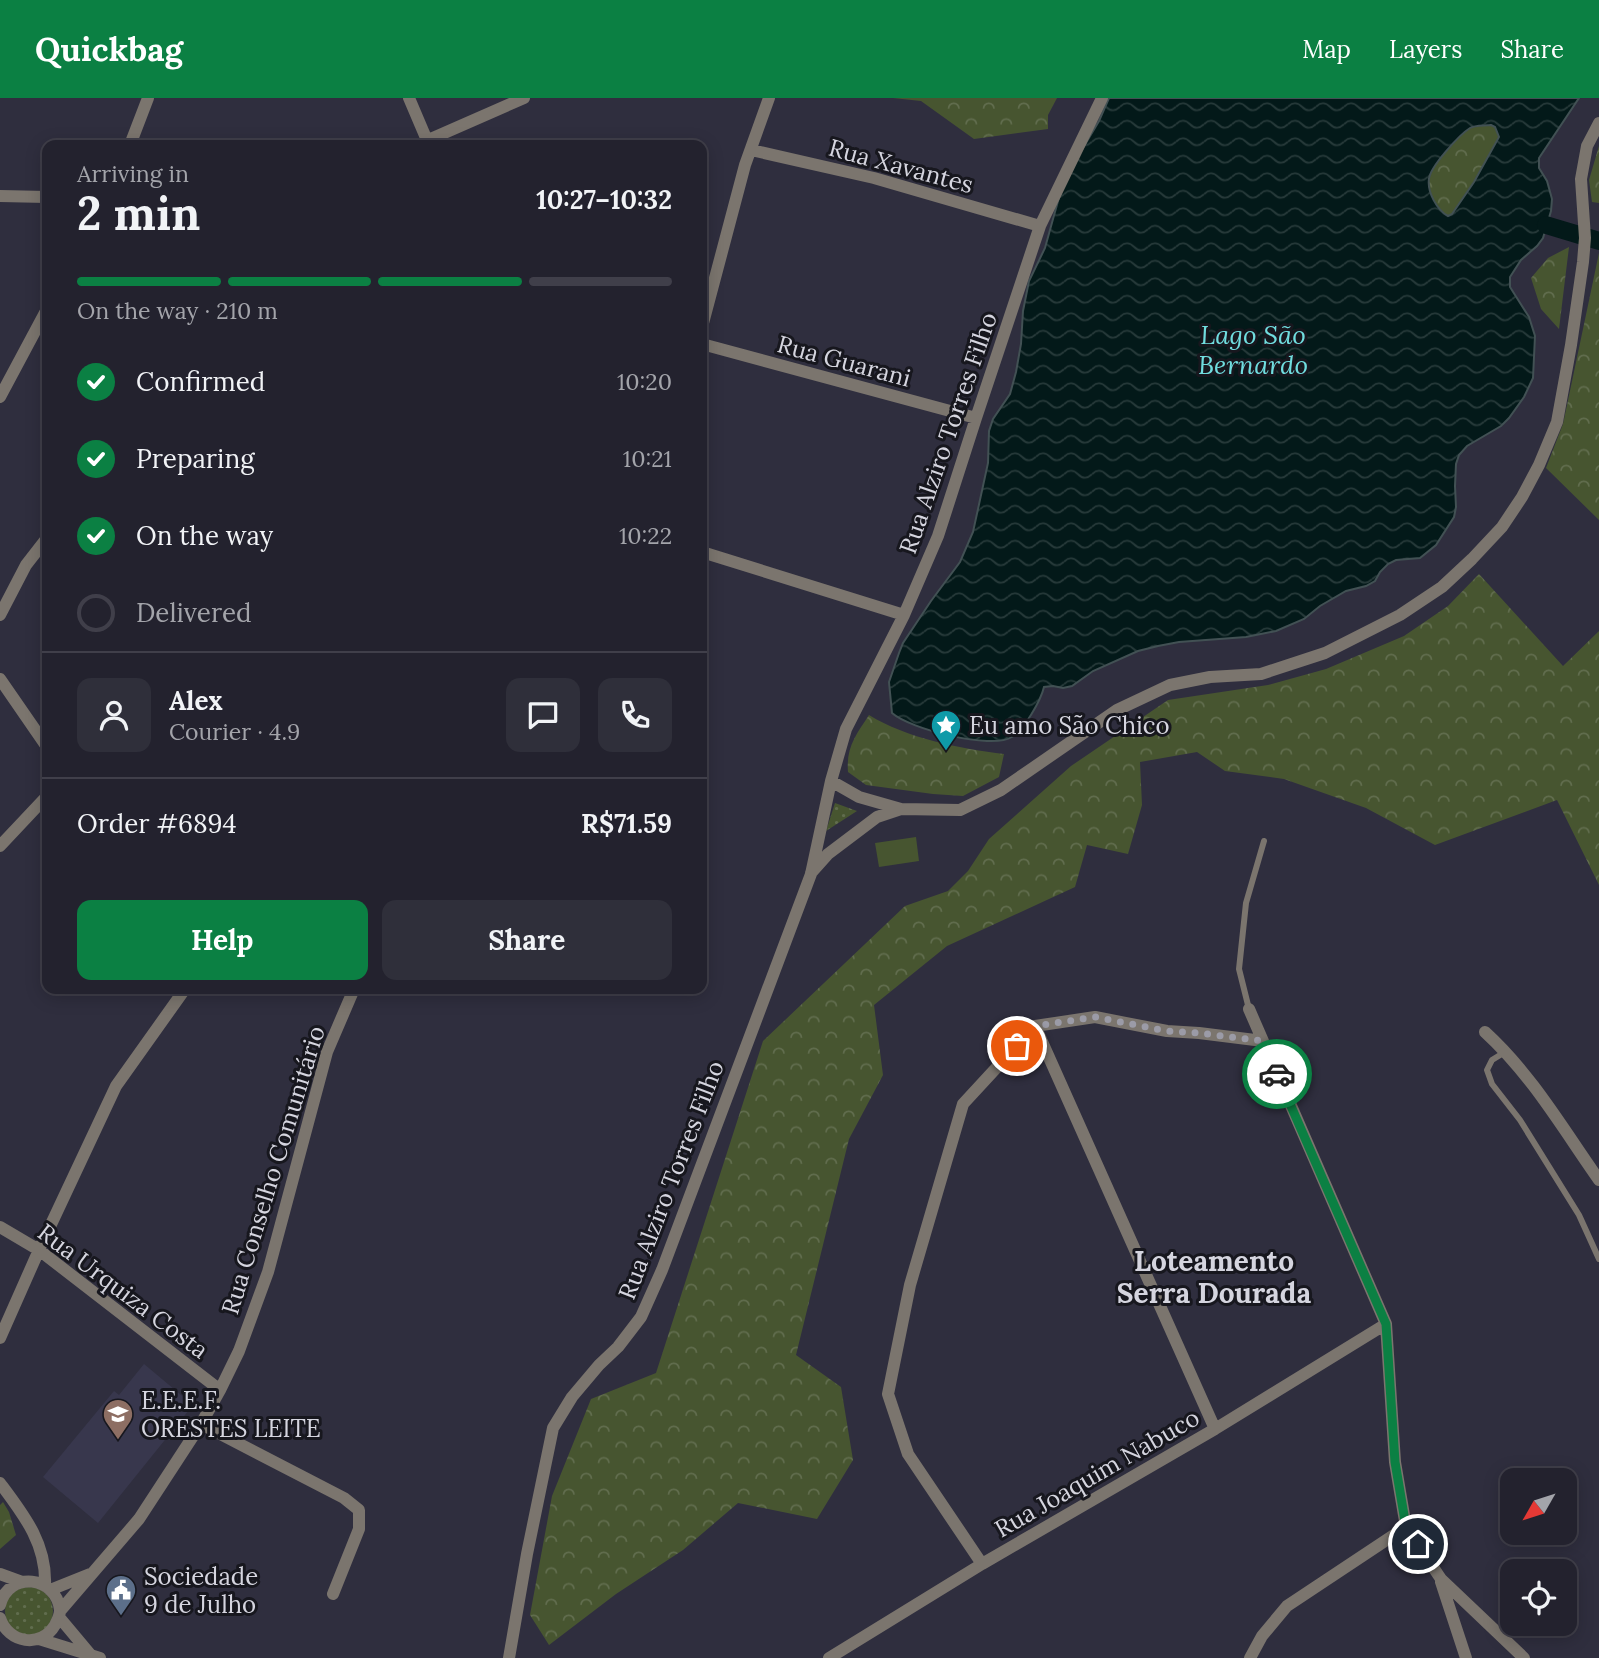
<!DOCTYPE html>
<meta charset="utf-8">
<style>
body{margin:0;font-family:Lora,serif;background:#2f2f3a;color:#f1f3f6;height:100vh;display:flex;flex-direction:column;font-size:26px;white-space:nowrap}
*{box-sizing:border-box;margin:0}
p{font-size:23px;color:#a3a4aa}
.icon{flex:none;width:38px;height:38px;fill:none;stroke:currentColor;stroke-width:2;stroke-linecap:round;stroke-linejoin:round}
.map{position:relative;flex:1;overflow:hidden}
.sheet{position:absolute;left:42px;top:42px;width:665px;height:854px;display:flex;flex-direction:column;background:#23222e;border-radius:14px;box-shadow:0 4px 18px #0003,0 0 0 2px #403f4a}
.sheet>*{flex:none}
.needle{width:46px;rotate:231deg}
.fabs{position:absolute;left:1500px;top:1370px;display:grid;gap:14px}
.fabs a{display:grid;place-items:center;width:77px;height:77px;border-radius:14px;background:#23222e;box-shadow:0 4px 18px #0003,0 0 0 2px #403f4a;font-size:35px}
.pin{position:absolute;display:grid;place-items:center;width:60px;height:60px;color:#fff;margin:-30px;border:4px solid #fff;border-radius:50%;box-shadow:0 2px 7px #0007}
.courier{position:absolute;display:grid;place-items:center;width:70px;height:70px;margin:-35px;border:5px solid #0b8043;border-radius:50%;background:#fff;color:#222;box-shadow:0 2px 9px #0007}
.headline em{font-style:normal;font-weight:700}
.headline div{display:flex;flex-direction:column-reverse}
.headline{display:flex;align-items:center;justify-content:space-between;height:119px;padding:0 35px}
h1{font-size:46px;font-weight:700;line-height:52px}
.bar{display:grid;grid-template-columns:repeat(4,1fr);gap:10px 7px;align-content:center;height:84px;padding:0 35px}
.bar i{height:9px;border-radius:5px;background:#403f4a}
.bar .active{background:#0b8043}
.bar p{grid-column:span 4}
.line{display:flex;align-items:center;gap:18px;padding:0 35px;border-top:2px solid #403f4a}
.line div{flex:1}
.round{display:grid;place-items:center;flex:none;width:74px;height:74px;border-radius:14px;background:#2f2f3a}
ol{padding:0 35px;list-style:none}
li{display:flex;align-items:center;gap:21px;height:77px}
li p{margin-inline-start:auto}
li .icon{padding:7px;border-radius:50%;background:#0b8043;color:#fff;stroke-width:4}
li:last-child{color:#a3a4aa}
li i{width:38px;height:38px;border:4px solid #403f4a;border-radius:50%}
.cta{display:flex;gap:14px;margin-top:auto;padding:14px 35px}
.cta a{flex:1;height:80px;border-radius:14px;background:#0b8043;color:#fff;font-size:28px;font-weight:700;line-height:80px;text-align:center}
.cta a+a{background:#2f2f3a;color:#f1f3f6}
header{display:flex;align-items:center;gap:42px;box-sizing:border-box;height:98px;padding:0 35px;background:#0b8043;color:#fff}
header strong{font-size:33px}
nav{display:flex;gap:38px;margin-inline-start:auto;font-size:24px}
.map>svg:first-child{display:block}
.built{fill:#38374d}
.grass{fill:url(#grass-dots)}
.forest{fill:url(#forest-crowns)}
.garden{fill:#475530}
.water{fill:url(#water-waves);stroke:#425154;stroke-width:2;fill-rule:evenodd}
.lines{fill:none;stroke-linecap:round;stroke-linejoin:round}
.canal{stroke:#031919;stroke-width:18}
.lane{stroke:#7b756e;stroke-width:6}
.street{stroke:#7b756e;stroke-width:12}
.done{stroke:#9b9ba7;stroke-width:7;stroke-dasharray:0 12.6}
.route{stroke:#0b8043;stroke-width:9}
.labels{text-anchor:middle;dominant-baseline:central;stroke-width:6;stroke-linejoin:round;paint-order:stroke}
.street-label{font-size:24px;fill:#d5d5df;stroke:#17171e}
.poi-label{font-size:24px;fill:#d5d5df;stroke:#17171e;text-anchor:start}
.water-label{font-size:26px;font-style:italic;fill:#70dddf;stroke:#17171e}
.quarter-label{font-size:28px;font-weight:bold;fill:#d5d5df;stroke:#17171e}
</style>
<header>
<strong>Quickbag</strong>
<nav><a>Map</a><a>Layers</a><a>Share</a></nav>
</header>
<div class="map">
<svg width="1599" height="1560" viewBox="0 0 1599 1560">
<defs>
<pattern id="grass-dots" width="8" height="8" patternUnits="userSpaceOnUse" patternTransform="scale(1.75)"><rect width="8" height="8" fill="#475530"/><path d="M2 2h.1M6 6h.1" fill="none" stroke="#616d4e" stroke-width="1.8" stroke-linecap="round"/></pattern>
<pattern id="forest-crowns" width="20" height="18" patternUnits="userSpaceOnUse" patternTransform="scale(1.75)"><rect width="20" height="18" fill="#475530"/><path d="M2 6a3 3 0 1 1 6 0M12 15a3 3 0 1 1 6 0" fill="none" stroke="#616d4e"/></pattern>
<pattern id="water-waves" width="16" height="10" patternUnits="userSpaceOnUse" patternTransform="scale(1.75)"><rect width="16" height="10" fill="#031919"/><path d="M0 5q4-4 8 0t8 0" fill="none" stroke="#273a3a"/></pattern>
</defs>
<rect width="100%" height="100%" fill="#2f2e3e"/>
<path class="built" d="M144 1266 193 1307 98 1425 43 1379 114 1293 119 1297Z"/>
<path class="grass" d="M835 705 857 713 826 733Z
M5 1513a24 24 0 1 1 48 0a24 24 0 1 1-48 0Z"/>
<path class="forest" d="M893 0H1057L1048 17V31L974 41 921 3Z
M1492 27 1495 29 1499 39 1474 84 1452 116 1448 118C1437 112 1427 94 1428 81 1430 69 1459 37 1470 30 1476 27 1485 27 1492 27Z
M1599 48V105L1592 104 1589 82Z
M1569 149 1559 231 1541 211 1531 180 1548 160Z
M1599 155V422L1546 370 1563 326Z
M1479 476 1563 568 1599 533V787L1557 702 1435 747 1366 710 1284 681 1225 673 1197 654 1140 664 1142 707 1128 756 1087 747 1075 789 947 848 874 907 883 977 849 1041 796 1257 841 1289 853 1362 817 1421 738 1405 683 1452 616 1496 549 1547 530 1517 552 1398 591 1301 656 1275 763 943 905 808 948 793 968 773 989 741 1071 668 1168 602 1268 587 1326 571 1404 538 1448 508Z
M869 617C906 640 961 651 1004 656L999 679 963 698 933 696 866 687 848 674C846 649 856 637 869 617Z
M3 1404 9 1414 16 1437 0 1451V1407Z"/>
<path class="garden" d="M916 739 919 763 879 769 875 745Z"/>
<path class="water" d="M1109 0H1579L1539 60V70L1547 83 1552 101 1551 113 1543 140 1537 148 1521 162 1510 179V189L1529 219 1535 238 1533 280 1524 299 1509 320 1501 328 1467 348 1459 357 1456 366 1455 388 1456 409 1454 419 1436 447 1420 460 1396 462 1388 466 1380 474 1375 483 1366 488 1346 493 1320 508 1304 521 1276 533 1246 539 1179 544 1158 548 1138 553 1093 573 1072 588 1063 590 1053 588 1044 589C1041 602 1024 632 1012 639 991 652 910 631 892 615L889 584 899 555 903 545 931 503 960 464 973 434 988 365 989 333 993 321 1010 296 1016 274 1021 246 1023 213 1029 183 1045 150 1058 103 1068 75 1099 23ZM1491 27 1495 29 1499 39 1474 84 1452 116 1448 118C1437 112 1427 94 1429 81 1430 69 1459 37 1470 30 1475 27 1485 28 1491 27Z"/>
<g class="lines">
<path class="canal" d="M1546 127 1599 143"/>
<path class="lane" d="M1249 911 1239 871 1246 805 1264 743
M1505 954 1492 962 1487 972 1492 986 1520 1022 1579 1117 1599 1161"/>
<path class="street" d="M409 0 429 47
M426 43 524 0
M130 47 148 0
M751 52 874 80 1040 128
M0 98 47 99
M702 229 745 67 769 0
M702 246 976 320
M0 299 47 211
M702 454 904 517
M0 517 26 467 47 440
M0 581 47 649
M831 683 859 699 901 711 960 712 1001 692 1117 612 1170 587 1210 579 1261 576 1325 555 1400 517 1442 489 1472 461 1502 429 1522 399 1539 367 1557 324 1571 247 1583 164 1585 140 1581 81 1587 48 1599 25
M0 748 47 698
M811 775 828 756 877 719 901 711
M1249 911 1386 1226 1395 1364 1406 1429 1441 1481 1524 1560
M1035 928 1215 1331
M1485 934C1532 977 1563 1031 1599 1082
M0 1129 39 1152 220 1292
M0 1240 39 1152 116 988 185 891
M201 1326 344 1400 359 1412V1431L333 1496
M0 1385C24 1417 47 1446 45 1488
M982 1466 908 1356 888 1296 910 1187 963 1006 1035 928 1095 919 1167 933 1199 935 1263 943
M0 1476 22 1484
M1441 1484 1466 1560
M50 1492 90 1476
M0 1507C9 1472 56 1478 60 1512 60 1518 57 1523 55 1527 41 1551 8 1545 0 1520
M60 1513 139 1421 201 1326 220 1292 239 1253 268 1174 327 954 354 891
M59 1519 90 1556
M39 1541 100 1560
M509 1560 527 1456 553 1330 572 1299 599 1267 618 1249 641 1219 662 1172 811 776 831 683 846 631 904 517 938 438 976 320 1040 128 1102 0
M829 1560 982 1466 1215 1331 1386 1226
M1250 1560 1262 1538 1287 1508 1406 1429"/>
</g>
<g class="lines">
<path class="done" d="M1017 948 1035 928 1095 919 1167 933 1199 935 1263 943 1277 976"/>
<path class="route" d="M1277 976 1386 1226 1395 1364 1406 1429 1418 1446"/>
</g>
<defs>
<g id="sight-pin" transform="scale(1.575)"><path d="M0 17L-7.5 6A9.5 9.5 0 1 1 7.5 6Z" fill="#0f9aa8" stroke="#17171e"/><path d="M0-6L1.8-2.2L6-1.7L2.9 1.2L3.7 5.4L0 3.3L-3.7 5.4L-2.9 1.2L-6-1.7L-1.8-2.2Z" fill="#fff"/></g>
<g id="school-pin" transform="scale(1.575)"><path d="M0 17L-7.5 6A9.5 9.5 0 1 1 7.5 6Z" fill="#8d6e63" stroke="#17171e"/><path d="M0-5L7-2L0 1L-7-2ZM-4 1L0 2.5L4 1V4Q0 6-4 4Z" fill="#fff"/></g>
<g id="civic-pin" transform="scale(1.575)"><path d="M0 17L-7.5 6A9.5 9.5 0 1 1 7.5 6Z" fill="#5c6f8a" stroke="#17171e"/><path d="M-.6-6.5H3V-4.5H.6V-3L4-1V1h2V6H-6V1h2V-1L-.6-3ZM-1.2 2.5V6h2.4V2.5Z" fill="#fff"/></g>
</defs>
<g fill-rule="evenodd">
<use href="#sight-pin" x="946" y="627"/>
<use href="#school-pin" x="118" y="1316"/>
<use href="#civic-pin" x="121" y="1492"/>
</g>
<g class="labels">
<g class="street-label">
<text transform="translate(901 68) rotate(15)">Rua Xavantes</text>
<text transform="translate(844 263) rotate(15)">Rua Guarani</text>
<text transform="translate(948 335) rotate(-71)">Rua Alziro Torres Filho</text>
<text transform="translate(273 1072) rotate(-73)">Rua Conselho Comunitário</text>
<text transform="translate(671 1082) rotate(-69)">Rua Alziro Torres Filho</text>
<text transform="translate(123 1193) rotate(37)">Rua Urquiza Costa</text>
<text transform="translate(1097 1375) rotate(-30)">Rua Joaquim Nabuco</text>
</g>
<g class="poi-label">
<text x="969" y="627">Eu amo São Chico</text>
<text x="141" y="1302">E.E.E.F.<tspan x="141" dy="28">ORESTES LEITE</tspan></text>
<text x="144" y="1478">Sociedade<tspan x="144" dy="28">9 de Julho</tspan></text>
</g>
<g class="water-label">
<text x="1253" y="236">Lago São<tspan x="1253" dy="30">Bernardo</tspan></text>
</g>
<g class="quarter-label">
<text x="1214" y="1163">Loteamento<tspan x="1214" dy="32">Serra Dourada</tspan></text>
</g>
</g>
</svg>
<div class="fabs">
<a><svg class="needle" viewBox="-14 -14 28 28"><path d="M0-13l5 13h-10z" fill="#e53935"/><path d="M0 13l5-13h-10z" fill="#a3a4aa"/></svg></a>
<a><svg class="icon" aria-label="locate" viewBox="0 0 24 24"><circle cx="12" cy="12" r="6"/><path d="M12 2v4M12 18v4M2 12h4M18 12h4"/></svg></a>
</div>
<div class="pin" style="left:1017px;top:948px;background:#ea580c"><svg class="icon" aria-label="bag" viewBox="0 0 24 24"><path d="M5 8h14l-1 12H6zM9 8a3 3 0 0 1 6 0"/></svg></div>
<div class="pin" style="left:1418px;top:1446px;background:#1f2937"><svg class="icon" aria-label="home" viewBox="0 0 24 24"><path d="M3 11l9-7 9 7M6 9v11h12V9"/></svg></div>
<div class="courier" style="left:1277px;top:976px"><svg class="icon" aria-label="car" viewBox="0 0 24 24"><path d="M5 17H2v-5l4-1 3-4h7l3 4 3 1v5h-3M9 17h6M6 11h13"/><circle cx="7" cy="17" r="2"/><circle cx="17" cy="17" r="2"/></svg></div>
<section class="sheet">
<div class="headline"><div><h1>2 min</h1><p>Arriving in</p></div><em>10:27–10:32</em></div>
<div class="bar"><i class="active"></i><i class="active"></i><i class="active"></i><i></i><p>On the way · 210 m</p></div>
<ol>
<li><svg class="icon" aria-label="check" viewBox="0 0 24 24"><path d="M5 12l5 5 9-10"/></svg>Confirmed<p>10:20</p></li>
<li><svg class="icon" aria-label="check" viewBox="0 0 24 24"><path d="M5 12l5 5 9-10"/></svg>Preparing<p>10:21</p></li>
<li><svg class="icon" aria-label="check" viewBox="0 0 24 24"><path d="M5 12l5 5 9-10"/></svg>On the way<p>10:22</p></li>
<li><i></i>Delivered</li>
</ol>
<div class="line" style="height:126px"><a class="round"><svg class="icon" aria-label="person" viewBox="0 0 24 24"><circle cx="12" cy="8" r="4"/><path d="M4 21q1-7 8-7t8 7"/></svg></a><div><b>Alex</b><p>Courier · 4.9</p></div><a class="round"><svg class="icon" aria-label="chat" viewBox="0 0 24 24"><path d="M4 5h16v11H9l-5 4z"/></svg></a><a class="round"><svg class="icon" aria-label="phone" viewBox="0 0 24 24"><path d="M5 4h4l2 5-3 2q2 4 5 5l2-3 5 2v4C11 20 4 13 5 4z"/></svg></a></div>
<div class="line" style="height:91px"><div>Order #6894</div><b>R$71.59</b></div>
<div class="cta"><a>Help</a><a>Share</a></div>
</section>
</div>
